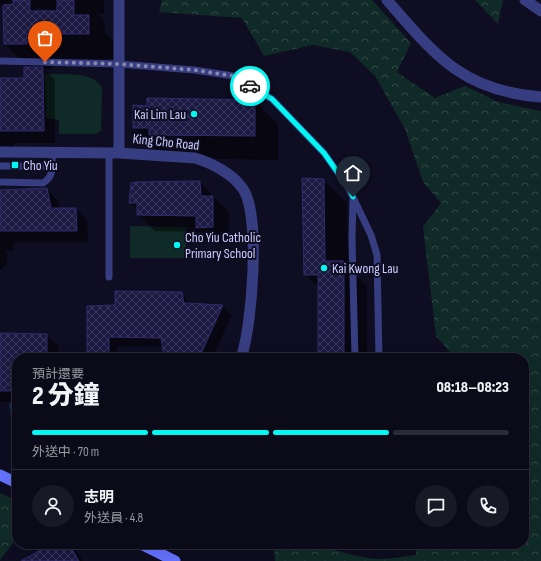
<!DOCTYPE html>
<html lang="zh-TW">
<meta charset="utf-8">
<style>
body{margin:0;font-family:"Sofia Sans Condensed","Noto Sans TC",sans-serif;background:#181826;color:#f1f3f6;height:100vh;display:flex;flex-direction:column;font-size:15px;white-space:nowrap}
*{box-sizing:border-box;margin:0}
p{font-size:13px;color:#999aa2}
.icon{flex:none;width:22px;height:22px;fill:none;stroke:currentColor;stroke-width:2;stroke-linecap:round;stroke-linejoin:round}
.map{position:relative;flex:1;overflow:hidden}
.sheet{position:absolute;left:12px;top:353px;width:517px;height:196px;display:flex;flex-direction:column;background:#0a0a19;border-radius:16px;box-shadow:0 4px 16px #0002,0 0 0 1px #2a2b38}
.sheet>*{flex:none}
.pin{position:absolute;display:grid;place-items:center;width:34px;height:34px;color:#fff;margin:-41px -17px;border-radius:50% 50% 50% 0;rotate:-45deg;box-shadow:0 0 4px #0007}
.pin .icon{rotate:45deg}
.courier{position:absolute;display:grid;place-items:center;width:40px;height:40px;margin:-20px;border:3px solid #00f8f3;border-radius:50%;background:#fff;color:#222;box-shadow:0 1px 5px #0007}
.headline em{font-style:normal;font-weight:800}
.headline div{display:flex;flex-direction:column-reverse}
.headline{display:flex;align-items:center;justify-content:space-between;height:68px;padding:0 20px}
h1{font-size:26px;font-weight:800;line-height:30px}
.bar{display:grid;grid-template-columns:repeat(4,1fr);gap:6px 4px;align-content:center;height:48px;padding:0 20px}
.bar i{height:5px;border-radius:3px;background:#2a2b38}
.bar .selected{background:#00f8f3}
.bar p{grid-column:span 4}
.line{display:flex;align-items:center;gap:10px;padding:0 20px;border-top:1px solid #2a2b38}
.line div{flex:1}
.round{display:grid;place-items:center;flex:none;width:42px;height:42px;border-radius:21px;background:#181826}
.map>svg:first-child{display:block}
.forest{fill:url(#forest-crowns)}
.park{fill:#102b27}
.water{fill:url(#water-waves)}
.shadow{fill:#0007;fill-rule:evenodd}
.building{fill:url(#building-cross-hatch);stroke:#302a6e}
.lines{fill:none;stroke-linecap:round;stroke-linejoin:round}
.service{stroke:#373d81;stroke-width:7}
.minor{stroke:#373d81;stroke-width:11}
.tertiary{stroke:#373d81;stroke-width:11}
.secondary{stroke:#6473ff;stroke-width:11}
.done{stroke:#8a8ab1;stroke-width:4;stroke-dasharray:0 7.2}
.route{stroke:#00f8f3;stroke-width:5}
.poi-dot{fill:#00f8f3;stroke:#0e0d21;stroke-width:1.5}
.labels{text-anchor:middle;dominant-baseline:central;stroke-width:4;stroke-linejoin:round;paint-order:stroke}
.poi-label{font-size:14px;fill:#cdcdff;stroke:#0e0d21;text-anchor:start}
.street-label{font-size:14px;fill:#cdcdff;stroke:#0e0d21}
</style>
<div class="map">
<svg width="541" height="561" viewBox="0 0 541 561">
<defs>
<pattern id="forest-crowns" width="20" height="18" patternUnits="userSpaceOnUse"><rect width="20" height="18" fill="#102b27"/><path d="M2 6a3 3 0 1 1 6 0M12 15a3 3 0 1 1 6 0" fill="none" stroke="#324947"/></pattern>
<pattern id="water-waves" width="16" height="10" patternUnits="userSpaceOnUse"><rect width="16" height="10" fill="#0c2a46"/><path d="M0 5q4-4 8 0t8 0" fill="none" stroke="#2e4862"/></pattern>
<pattern id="building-cross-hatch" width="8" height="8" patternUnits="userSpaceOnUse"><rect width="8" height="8" fill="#1c1942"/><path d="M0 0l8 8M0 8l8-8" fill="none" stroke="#3c395e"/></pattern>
</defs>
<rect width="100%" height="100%" fill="#0e0d21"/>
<path class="forest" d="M162 0H372L411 43 397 72 435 98 465 86 498 102 541 111V561H275L274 549C303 533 348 559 379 559 391 559 404 556 416 555L417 544H524V358H455L436 336 423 227 441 203 423 182 405 129 375 76 350 52 313 45 264 56 242 18 159 12Z
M475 0H503L498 24Z
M0 493 17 501V538L0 560Z"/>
<path class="park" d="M45 74C64 75 90 70 102 87L101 131 96 134H59V120L46 118Z
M130 226 186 227V258H130Z"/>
<path class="water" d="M9 403H17V418H11Z"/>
<path class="shadow" d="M0 0H104V14L96 13 105 22V33L114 41V59H52V69H44L55 80V143H14V147L0 146V79H25L29 68 5 44 4 6H0ZM34 8 58 10V12H39Z
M255 101 278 125V160L174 158 157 151 134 127 148 107Z
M323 180 347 203 348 267 367 286V358H319V288L305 274Z
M200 182 229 213V243L214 244 202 232 155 231 138 215V210L130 202Z
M47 189 58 201 60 209H76L87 220 88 242H14V250H6L7 264 0 270V191Z
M181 293 191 305 223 306 232 315 212 358H167L165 355 163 346H117V358H88L116 306Z
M0 334 46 335 58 346V358H17V401L0 402Z
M53 544H71L83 561H23Z"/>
<path class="building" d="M13 0H30V11H57V0H74V15H89V34H27V44H4L3 5 13 4Z
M24 67H43L44 131H0V78H24Z
M147 98 255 100V136L149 135V128H133V105L147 106Z
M302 178 324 179 325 261H344V358H318V275H304Z
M200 181 201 196H213V227L196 228V216L137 215V203H129L131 183 137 182Z
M47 188 51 208H76L77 231H0V190Z
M115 291 182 292 184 303 223 305 201 354H174L164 356 161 338 109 337V358H87V306L115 305Z
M0 333 47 334V358H17V391H0Z
M51 544H69L79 561H21Z"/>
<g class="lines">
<path class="service" d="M0 61 119 64 194 70 234 76 272 99 324 153 348 187 371 235 377 255 379 358
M0 166H52
M0 182 43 183C55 176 52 165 52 152
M353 200 352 238 355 358
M109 277V153"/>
<path class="minor" d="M525 0 541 11"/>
<path class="tertiary" d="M119 0V153
M387 0C435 55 462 91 541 97
M0 152 119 153 195 158C212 163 233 174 243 189 261 215 252 328 241 358"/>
<path class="secondary" d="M0 475 17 483
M141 544 175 561"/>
</g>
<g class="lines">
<path class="done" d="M45 62 119 64 194 70 234 76 250 86"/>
<path class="route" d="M250 86 272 99 324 153 348 187 353 197"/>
</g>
<g class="poi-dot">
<circle cx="194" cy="114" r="4"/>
<rect x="11" y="161" width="8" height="8" rx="2"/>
<circle cx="177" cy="245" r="4"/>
<circle cx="324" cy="268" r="4"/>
</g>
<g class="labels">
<g class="poi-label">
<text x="186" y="114" text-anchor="end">Kai Lim Lau</text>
<text x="23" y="165">Cho Yiu</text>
<text x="185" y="237">Cho Yiu Catholic<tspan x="185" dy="16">Primary School</tspan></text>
<text x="332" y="268">Kai Kwong Lau</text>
</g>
<g class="street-label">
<text transform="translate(166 142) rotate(6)">King Cho Road</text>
</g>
</g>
</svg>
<div class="pin" style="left:45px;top:62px;background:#ea580c"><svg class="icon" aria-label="bag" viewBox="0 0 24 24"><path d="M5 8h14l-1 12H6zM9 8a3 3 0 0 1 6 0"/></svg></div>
<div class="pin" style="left:353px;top:197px;background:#1f2937"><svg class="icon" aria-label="home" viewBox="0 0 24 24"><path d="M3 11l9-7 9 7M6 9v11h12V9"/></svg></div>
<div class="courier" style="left:250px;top:86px"><svg class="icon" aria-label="car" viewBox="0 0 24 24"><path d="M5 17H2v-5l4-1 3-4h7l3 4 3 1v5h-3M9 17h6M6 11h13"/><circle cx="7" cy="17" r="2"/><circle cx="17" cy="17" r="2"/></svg></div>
<section class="sheet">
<div class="headline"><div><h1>2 分鐘</h1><p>預計還要</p></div><em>08:18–08:23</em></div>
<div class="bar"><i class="selected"></i><i class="selected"></i><i class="selected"></i><i></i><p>外送中 · 70 m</p></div>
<div class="line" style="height:72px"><a class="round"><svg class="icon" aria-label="person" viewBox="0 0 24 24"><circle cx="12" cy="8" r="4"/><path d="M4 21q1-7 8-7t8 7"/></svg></a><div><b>志明</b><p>外送員 · 4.8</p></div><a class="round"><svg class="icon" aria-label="chat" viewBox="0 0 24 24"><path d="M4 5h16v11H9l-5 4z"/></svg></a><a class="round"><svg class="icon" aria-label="phone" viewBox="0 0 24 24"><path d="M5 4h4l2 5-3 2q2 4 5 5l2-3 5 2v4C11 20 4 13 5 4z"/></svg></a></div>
</section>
</div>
